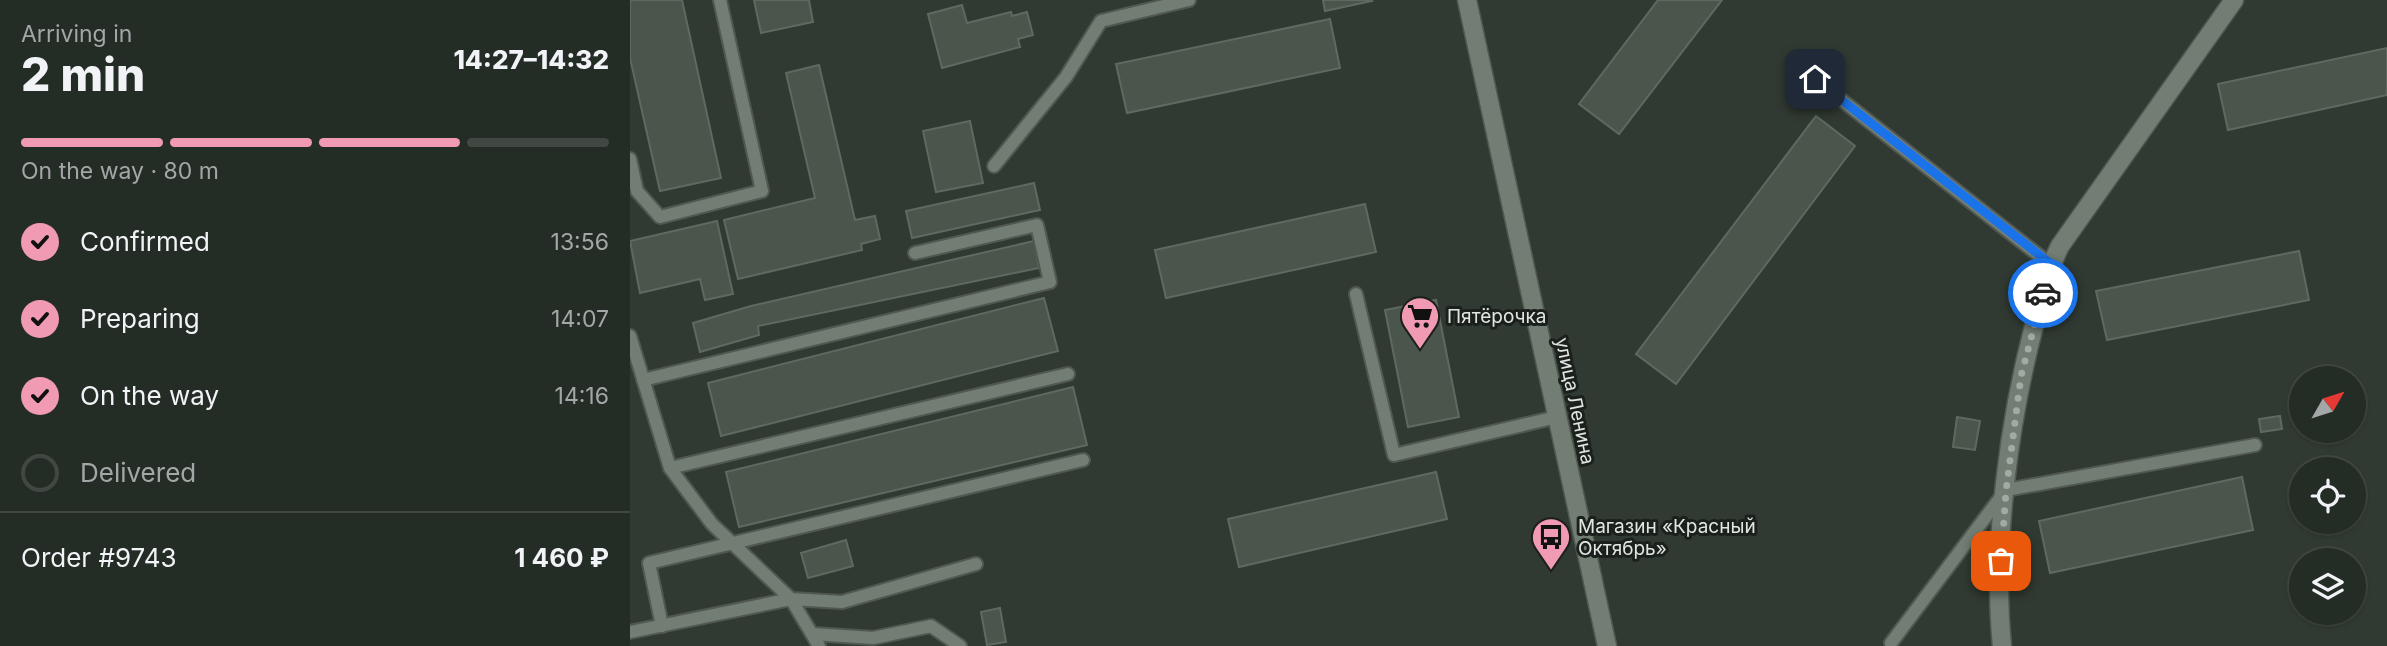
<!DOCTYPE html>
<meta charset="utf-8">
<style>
body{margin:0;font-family:Inter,sans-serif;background:#2c342e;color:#f1f3f6;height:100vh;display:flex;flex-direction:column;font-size:26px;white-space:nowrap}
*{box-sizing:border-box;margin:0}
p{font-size:23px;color:#a3a7a7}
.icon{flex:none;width:38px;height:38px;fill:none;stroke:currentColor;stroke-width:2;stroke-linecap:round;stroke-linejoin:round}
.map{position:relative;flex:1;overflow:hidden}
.sheet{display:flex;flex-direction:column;background:#242c26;width:630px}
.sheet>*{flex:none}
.needle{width:46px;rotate:51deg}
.controls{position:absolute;left:1659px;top:366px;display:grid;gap:14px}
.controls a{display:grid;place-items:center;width:77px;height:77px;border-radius:50%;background:#242c26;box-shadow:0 2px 5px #0004,0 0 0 2px #414843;font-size:35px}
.pin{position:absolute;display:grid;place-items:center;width:60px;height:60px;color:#fff;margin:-30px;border-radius:14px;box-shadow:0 4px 10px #0006}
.courier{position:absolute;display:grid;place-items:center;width:70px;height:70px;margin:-35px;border:5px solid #1a73e8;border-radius:50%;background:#fff;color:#222;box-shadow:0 2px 9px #0007}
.head em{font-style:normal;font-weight:800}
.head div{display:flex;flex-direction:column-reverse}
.head{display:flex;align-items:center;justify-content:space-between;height:119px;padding:0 21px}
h1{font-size:46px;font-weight:800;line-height:52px}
.bar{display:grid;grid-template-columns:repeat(4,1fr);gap:10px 7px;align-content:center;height:84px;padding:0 21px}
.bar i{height:9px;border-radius:5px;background:#414843}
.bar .active{background:#f19ab4}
.bar p{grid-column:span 4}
.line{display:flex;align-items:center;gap:18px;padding:0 21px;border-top:2px solid #414843}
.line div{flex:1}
ol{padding:0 21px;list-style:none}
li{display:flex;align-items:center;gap:21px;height:77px}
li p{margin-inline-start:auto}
li .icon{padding:7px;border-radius:50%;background:#f19ab4;color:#111;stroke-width:4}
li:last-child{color:#a3a7a7}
li i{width:38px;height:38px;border:4px solid #414843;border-radius:50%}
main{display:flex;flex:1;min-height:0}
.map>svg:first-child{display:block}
.building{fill:#4a554c;stroke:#5e6960;stroke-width:2}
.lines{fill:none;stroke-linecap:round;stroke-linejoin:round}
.lane-casing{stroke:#505851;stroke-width:16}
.street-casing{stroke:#505851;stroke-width:21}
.secondary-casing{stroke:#505851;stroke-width:21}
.lane{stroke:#727e74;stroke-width:12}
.street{stroke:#727e74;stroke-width:18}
.secondary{stroke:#727e74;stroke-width:18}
.done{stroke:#a2aaa4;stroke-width:7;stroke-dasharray:0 12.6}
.route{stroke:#1a73e8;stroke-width:9}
.labels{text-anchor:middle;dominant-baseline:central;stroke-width:6;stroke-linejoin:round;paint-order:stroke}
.poi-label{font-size:19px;fill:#e0e6e1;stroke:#1b201c;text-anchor:start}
.street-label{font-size:19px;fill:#e0e6e1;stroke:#1b201c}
</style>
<main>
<section class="sheet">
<div class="head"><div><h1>2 min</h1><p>Arriving in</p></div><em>14:27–14:32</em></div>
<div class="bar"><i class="active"></i><i class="active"></i><i class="active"></i><i></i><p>On the way · 80 m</p></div>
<ol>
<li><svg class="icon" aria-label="check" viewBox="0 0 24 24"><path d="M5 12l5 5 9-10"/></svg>Confirmed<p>13:56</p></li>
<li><svg class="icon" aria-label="check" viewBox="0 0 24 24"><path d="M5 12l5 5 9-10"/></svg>Preparing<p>14:07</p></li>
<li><svg class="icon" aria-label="check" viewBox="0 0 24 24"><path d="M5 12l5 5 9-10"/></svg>On the way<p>14:16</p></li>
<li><i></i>Delivered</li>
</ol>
<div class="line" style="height:91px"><div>Order #9743</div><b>1 460 ₽</b></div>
</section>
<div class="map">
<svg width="1757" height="646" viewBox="0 0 1757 646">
<rect width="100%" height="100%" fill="#303a32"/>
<path class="building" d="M0 0H52L91 178 30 191 0 58Z
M124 0H179L183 22 131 33Z
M693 0H741L742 1 695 11Z
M1028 0H1092L989 134 949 104Z
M332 5 337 23 381 12 382 16 397 12 403 35 388 39 390 47 312 68 298 14Z
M700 19 710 68 497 113 486 64Z
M1757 48V95L1598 130 1588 84Z
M189 65 225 220 245 216 250 239 231 244 232 250 108 279 94 220 185 198 156 73Z
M1186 116 1225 146 1046 384 1006 354Z
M340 121 353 183 306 192 293 131Z
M404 183 410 210 282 238 276 211Z
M735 204 746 252 536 298 525 250Z
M87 221 103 294 75 300 70 279 10 293 0 241Z
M404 241 409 268 128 326 129 335 70 352 63 323 121 306Z
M1669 251 1679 300 1477 340 1466 291Z
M414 298 428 351 91 436 78 383Z
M806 300 829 417 778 427 755 310Z
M443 387 457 445 109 527 96 472Z
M1650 416 1652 429 1631 432 1629 419Z
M1327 417 1350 421 1345 450 1323 447Z
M806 472 817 519 609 567 598 519Z
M1612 477 1623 530 1420 573 1409 521Z
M216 540 223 566 178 578 171 553Z
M370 608 376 642 357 645 351 612Z"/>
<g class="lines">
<g class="lane-casing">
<path id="lane" d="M1185 79 1421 265
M0 159 7 191 30 217 132 191 90 0
M364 166 436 77 471 21 559 0
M726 294 764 455 927 417
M0 336 40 468 82 524 161 599 189 646
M13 380 420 282 407 225 285 253
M40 468 438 374
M32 626 19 563 453 460
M0 632 161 599 212 602 346 564
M183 634 243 638 301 626 330 646
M1261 643 1376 490 1625 445"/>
</g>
<g class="street-casing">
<path id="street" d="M1372 646C1362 546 1379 420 1405 322 1412 296 1418 270 1430 246L1604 0"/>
</g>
<g class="secondary-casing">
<path id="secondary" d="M837 0 977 646"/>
</g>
<use href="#lane" class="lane"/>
<use href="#street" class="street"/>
<use href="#secondary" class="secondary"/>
</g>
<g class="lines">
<path class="done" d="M1371 561 1376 491 1391 376 1413 293"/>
<path class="route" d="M1185 79 1421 264 1413 293"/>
</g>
<defs>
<g id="supermarket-pin" transform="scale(2.0125)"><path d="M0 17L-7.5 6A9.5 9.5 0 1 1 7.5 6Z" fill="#f19ab4" stroke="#1b201c"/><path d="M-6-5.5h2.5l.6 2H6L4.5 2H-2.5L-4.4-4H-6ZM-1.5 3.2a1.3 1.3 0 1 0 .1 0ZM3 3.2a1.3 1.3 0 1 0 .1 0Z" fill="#111"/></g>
<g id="bus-pin" transform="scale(2.0125)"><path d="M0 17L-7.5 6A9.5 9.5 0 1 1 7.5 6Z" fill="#f19ab4" stroke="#1b201c"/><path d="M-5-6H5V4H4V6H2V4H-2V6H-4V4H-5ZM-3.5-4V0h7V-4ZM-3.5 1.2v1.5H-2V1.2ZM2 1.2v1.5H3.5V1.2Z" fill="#111"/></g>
</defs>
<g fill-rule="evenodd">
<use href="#supermarket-pin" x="790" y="316"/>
<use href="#bus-pin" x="921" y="537"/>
</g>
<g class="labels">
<g class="poi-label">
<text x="817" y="316">Пятёрочка</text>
<text x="948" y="526">Магазин «Красный<tspan x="948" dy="22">Октябрь»</tspan></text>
</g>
<g class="street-label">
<text transform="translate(945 401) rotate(78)">улица Ленина</text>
</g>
</g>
</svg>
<div class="controls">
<a><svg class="needle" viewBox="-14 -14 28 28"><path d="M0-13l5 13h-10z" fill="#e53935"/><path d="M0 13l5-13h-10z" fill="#a3a7a7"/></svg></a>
<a><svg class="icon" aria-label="locate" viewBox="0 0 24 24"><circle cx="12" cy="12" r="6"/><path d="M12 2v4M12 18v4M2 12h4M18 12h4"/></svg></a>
<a><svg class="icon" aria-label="layers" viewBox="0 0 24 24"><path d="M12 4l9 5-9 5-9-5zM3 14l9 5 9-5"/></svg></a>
</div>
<div class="pin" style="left:1371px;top:561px;background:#ea580c"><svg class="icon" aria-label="bag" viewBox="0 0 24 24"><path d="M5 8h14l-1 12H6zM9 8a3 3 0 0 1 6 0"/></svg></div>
<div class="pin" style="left:1185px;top:79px;background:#1f2937"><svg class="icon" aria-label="home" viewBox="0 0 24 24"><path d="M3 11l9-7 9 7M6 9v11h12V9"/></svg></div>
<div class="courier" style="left:1413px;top:293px"><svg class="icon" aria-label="car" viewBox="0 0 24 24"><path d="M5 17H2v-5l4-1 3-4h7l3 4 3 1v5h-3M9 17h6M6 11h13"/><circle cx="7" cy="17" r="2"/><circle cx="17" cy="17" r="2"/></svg></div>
</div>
</main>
